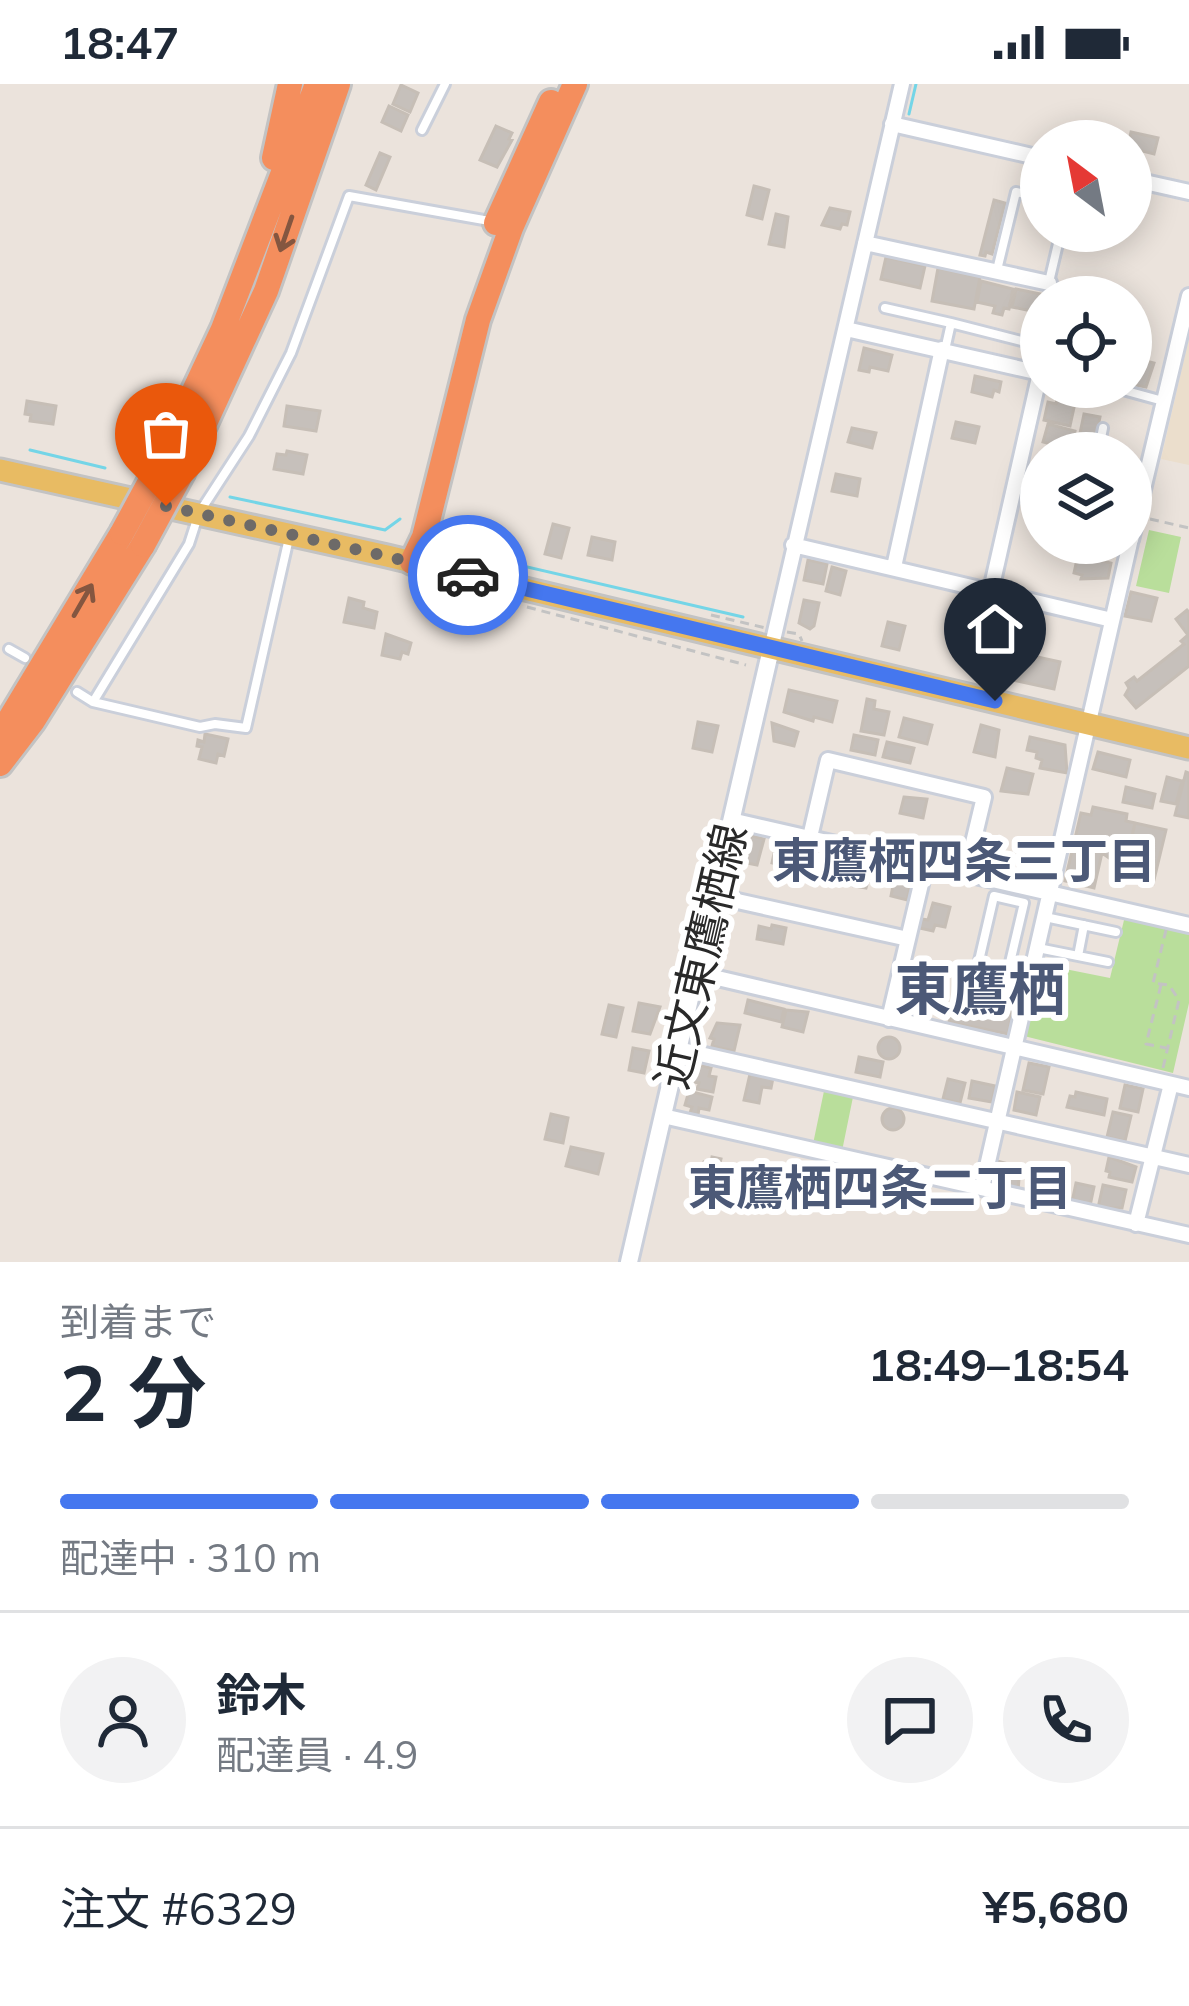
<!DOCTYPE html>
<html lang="ja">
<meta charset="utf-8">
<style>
body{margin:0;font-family:Mulish,"Noto Sans JP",sans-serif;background:#f2f2f3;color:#1f2937;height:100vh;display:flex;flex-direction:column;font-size:45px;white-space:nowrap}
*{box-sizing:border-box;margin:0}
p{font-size:39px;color:#747a83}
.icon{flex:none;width:66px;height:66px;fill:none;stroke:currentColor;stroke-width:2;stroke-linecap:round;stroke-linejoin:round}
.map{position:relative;height:1178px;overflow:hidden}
.side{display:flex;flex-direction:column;background:#fff;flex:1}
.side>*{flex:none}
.needle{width:78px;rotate:328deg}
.fabs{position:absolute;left:1020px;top:36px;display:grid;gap:24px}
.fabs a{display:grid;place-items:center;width:132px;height:132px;border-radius:50%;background:#fff;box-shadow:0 6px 30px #0003;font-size:60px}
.pin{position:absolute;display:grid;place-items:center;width:102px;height:102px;color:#fff;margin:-123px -51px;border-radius:50% 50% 50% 0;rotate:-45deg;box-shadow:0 0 12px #0007}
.pin .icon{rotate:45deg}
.courier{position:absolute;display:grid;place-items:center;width:120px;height:120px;margin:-60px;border:9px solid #4577ef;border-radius:50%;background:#fff;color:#222;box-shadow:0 3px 15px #0007}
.head em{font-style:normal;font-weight:700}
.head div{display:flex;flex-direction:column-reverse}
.head{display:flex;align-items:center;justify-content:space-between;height:204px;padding:0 60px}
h1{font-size:78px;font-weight:700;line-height:90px}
.bar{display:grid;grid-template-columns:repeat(4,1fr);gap:18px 12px;align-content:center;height:144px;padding:0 60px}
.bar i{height:15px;border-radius:9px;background:#e0e1e3}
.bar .selected{background:#4577ef}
.bar p{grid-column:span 4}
.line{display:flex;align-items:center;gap:30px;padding:0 60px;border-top:3px solid #e0e1e3}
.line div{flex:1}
.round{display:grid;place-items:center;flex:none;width:126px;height:126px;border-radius:63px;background:#f2f2f3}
.status{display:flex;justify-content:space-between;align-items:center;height:84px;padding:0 60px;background:#fff;direction:ltr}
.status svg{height:33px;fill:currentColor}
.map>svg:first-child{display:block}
.education{fill:#ebdecc}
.green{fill:#b9de9b}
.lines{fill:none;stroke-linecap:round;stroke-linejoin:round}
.stream{stroke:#74d5e7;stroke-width:3}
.building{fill:#c6c0bb;stroke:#c6beb6;stroke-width:3}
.service-casing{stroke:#cacfda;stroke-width:14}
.minor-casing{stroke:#cacfda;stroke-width:20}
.tertiary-casing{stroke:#cacfda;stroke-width:22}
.primary-casing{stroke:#c3c3c3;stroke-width:27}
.motorway-casing{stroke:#c3c3c3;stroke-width:30}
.path{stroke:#c3c3c3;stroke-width:3;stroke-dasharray:9 6;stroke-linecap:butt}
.service{stroke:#fff;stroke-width:8}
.minor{stroke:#fff;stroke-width:14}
.tertiary{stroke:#fff;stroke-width:16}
.primary{stroke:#e8bb63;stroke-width:21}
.motorway{stroke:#f48e5d;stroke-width:24}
.motorway-bridge-casing{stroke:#c3c3c3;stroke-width:30;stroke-linecap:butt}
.motorway-bridge{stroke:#f48e5d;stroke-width:24}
.oneway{stroke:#845640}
.done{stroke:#6d6a68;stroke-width:12;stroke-dasharray:0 21.6}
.route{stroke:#4577ef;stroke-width:15}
.labels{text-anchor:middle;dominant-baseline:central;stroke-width:12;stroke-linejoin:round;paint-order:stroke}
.street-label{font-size:45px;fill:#292929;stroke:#fff}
.neighbourhood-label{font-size:48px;font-weight:bold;fill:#4c5977;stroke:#fff}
.district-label{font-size:57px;font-weight:bold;fill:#4c5977;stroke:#fff}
</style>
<div class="status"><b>18:47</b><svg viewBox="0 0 49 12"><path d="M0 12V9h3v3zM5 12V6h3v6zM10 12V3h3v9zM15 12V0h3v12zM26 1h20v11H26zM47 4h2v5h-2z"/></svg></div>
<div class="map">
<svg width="1189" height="1178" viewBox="0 0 1189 1178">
<rect width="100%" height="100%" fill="#ebe3dc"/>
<path class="education" d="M1189 254V381L1161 375Z"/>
<path class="green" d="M1149 446 1181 453 1169 509 1136 502Z
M1125 832 1189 847V919L1173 989 1024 952 1040 880 1110 894Z
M824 1007 853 1013 842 1067 813 1060Z"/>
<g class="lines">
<path class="stream" d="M909 30 916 0
M30 366 105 384
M230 413 385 446 400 435
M442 446 454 466 743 533"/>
</g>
<path class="building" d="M401 1 418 9 410 28 393 20Z
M389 22 408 31 401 47 382 38Z
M496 42 512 49 509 55 512 56 497 83 480 76Z
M1131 48 1158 54 1154 70 1134 65 1135 60 1129 57Z
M380 69 390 73 376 106 366 101Z
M754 102 769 106 762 135 747 131Z
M994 116 1005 119 992 170 986 168 985 172 980 171Z
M830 124 850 128 847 141 842 140 840 145 822 141Z
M776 130 788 133 784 163 769 160Z
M886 173 925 182 920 204 881 195Z
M938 184 980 193 974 225 932 217Z
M981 197 1013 205 1009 225 1004 224 1002 231 993 229 995 222 977 218Z
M1016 205 1040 210 1036 228 1012 223Z
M864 264 892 271 888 287 870 283 869 288 859 286Z
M1131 273 1154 279 1146 303 1131 300Z
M975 292 1001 298 999 308 994 306 992 313 972 308Z
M1057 315 1075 319 1070 342 1044 336 1048 318 1056 320Z
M27 317 56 322 53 340 30 337 31 331 25 330Z
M287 322 320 327 316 347 284 342Z
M1084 330 1100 333 1095 357 1079 354Z
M956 338 979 343 975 359 952 354Z
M1048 340 1075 347 1073 357 1063 358 1062 363 1043 358Z
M852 344 876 349 872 364 848 358Z
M287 367 307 371 303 390 274 385 277 370 286 371Z
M836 390 860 395 857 412 832 407Z
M553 440 569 444 561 474 545 470Z
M592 453 615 458 612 476 588 471Z
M1078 471 1111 479 1108 494 1081 495 1082 491 1074 489Z
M808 476 827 480 823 500 804 496Z
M832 483 846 487 840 511 826 507Z
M1131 508 1157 514 1151 537 1125 532Z
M349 514 364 518 363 524 377 528 374 544 344 538Z
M804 516 819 519 814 542 810 545 799 539Z
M1187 526 1189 528V582L1136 624 1125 611 1129 604 1126 599 1134 593 1137 597 1184 560 1181 557 1188 551 1176 535Z
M888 538 905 542 899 566 882 562Z
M386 550 411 559 408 570 402 568 400 575 382 571Z
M1019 569 1060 578 1054 605 1013 596Z
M789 606 837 617 832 638 814 633 813 637 784 628Z
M867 615 875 617 874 625 889 628 884 651 861 647Z
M904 634 932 641 927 660 899 653Z
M698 638 718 642 712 668 693 664Z
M772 639 798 648 794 662 774 657Z
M981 641 999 646 995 673 974 668Z
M205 650 228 655 224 672 218 670 216 679 199 675 202 663 197 662 198 656 204 658Z
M854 651 878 656 875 671 851 666Z
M1030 653 1065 661 1067 689 1040 684 1042 676 1036 674 1037 668 1027 666Z
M887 658 914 664 910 679 883 673Z
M1098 668 1130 676 1126 693 1093 685Z
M1007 684 1033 690 1028 710 1001 707Z
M1186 688 1189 689V734L1175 731Z
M1167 693 1182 697 1176 720 1161 717Z
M1126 703 1155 710 1152 724 1123 718Z
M904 713 927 715 923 734 900 729Z
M1093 723 1127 730 1126 737 1135 739 1127 775 1112 776 1102 769 1094 804 1065 797 1081 729 1091 731Z
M1135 739 1166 746 1153 800 1122 793Z
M744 750 764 755 757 781 737 777Z
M812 763 826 767 819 794 805 790Z
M775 765 804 772 801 786 772 779Z
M855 776 872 780V798L868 797 866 804 849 801Z
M895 791 912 795 907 816 891 812Z
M933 819 950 823 945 843 935 841 933 847 919 844 922 835 928 836Z
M772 841 786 844 783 860 757 855 759 842 771 845Z
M960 884 997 891 994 901 1004 906V917L1014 919 1008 950 949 938Z
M915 895 940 901 937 912 931 910 929 922 909 917Z
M748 916 784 925 781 938 745 929Z
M639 919 660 923 650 950 633 947Z
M609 921 623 924 616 953 602 950Z
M786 926 808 928 803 948 782 943Z
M717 939 740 941 734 967 712 962 714 955 710 954Z
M878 964a11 11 0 1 1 22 0a11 11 0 1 1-22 0Z
M633 964 649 967 644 989 629 986Z
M859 973 883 978 880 993 856 988Z
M1029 979 1049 983 1043 1010 1023 1006Z
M699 981 711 984 709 992 716 993 713 1008 697 1005 699 999 689 997 692 983Z
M750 990 773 994 771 1004 762 1003 759 1019 744 1016Z
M948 995 965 999 960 1019 943 1015Z
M972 997 995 1002 992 1018 969 1014Z
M1125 1001 1143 1005 1138 1028 1120 1024Z
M689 1007 712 1013 709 1026 699 1024 698 1031 690 1029 692 1023 685 1021Z
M1017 1008 1040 1013 1036 1031 1014 1026Z
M1076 1008 1107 1015 1104 1031 1067 1023 1070 1012 1075 1013Z
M882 1035a11 11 0 1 1 22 0a11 11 0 1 1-22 0Z
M1113 1028 1131 1032 1125 1057 1107 1053Z
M551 1030 568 1034 563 1059 545 1055Z
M571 1063 603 1070 598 1090 566 1082Z
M712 1073 721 1075 715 1100 699 1096 704 1078 711 1079Z
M1109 1073 1136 1083 1132 1098 1109 1093 1110 1088 1106 1087Z
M997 1077 1020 1083 1018 1107 1007 1105 1010 1095 993 1091Z
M1076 1099 1094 1103 1090 1122 1072 1118Z
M1103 1101 1126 1106 1122 1124H1098Z"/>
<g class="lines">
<g class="service-casing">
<path id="service" d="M422 46 445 0
M997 186 1016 108 1041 114
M1049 198 1061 147
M885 224 951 239 945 266
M951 239 1041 262
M1112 303 1163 317
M1098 369 1103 344
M9 565 25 574
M77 608 93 618 189 460 199 429 249 352 291 269 349 112 495 138
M93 618 200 643 215 640 246 644 289 454
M1045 833 1116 848
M1038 864 1108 878
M1078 872 1084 841
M1008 887 1024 819 994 812 978 881 1029 892"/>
</g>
<g class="minor-casing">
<path id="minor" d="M892 40 1041 74
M1131 95 1189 108
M865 159 1049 199
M846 245 1040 289 991 506
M1131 456 1189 212
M793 461 1112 536
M894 483 942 265
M771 565 902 0
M731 736 1189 841
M810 753 828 676 984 713 966 788
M715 812 908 855
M696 889 1189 1004
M889 935 926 779
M678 965 1189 1081
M663 1032 1189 1151
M982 1104 1130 459
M1136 1140 1171 1000"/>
</g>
<g class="tertiary-casing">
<path id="tertiary" d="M629 1178 771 565"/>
</g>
<g class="primary-casing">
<path id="primary" d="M0 386 387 472 1189 664"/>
</g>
<g class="motorway-casing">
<path id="motorway" d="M274 74 290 0
M496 139 551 18
M160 379 223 245 317 0
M183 387 266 207 338 0
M412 478 424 453 478 236 511 144 575 0
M0 651 122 449
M0 680 33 637 143 461"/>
</g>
<path class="path" d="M1150 435 1189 444
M527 523 746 581
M711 531 766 544
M787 548 799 550 802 557
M1161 901 1146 960 1166 964
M1163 984 1179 916 1169 901 1153 899 1166 846"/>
<use href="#service" class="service"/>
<use href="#minor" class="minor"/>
<use href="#tertiary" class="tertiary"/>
<use href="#primary" class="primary"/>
<use href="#motorway" class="motorway"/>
<g class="motorway-bridge-casing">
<path id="motorway-bridge" d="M122 449 160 379
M143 461 183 387"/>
</g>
<use href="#motorway-bridge" class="motorway-bridge"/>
</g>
<defs><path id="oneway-shaft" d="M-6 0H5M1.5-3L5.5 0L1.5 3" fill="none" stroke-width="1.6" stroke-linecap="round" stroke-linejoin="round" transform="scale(3)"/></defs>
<g class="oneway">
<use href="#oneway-shaft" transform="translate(286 150) rotate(109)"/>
<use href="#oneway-shaft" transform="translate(83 516) rotate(-60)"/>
</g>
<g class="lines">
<path class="done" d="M166 422 468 491"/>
<path class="route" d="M468 491 995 617"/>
</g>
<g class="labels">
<g class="street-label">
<text transform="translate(700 872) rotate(-77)">近文東鷹栖線</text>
</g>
<g class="neighbourhood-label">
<text x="964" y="776">東鷹栖四条三丁目</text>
<text x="880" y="1103">東鷹栖四条二丁目</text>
</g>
<g class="district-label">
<text x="980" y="904">東鷹栖</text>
</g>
</g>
</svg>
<div class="fabs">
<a><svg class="needle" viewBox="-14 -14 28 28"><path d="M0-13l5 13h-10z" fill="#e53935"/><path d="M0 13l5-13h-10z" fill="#747a83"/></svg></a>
<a><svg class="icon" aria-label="locate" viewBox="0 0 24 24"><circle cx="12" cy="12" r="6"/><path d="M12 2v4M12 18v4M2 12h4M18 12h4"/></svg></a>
<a><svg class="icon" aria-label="layers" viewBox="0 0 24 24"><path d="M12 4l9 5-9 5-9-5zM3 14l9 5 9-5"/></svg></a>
</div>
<div class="pin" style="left:166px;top:422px;background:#ea580c"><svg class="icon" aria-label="bag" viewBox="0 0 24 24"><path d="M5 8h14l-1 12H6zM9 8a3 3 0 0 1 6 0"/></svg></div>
<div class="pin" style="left:995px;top:617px;background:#1f2937"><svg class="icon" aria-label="home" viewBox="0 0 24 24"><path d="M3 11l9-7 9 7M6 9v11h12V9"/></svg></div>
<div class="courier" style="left:468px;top:491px"><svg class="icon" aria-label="car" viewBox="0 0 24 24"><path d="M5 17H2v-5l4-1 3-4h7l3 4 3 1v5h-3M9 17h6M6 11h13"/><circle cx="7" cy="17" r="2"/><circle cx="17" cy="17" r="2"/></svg></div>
</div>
<section class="side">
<div class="head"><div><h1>2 分</h1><p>到着まで</p></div><em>18:49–18:54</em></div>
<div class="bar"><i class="selected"></i><i class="selected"></i><i class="selected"></i><i></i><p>配達中 · 310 m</p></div>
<div class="line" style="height:216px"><a class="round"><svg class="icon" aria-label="person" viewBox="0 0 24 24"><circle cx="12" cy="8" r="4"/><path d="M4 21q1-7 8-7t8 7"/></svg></a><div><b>鈴木</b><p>配達員 · 4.9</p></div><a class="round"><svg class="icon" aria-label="chat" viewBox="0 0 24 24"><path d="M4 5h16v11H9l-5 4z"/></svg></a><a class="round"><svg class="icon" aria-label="phone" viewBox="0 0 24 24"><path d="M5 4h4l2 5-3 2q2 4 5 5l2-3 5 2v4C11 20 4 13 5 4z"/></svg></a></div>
<div class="line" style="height:156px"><div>注文 #6329</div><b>¥5,680</b></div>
</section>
